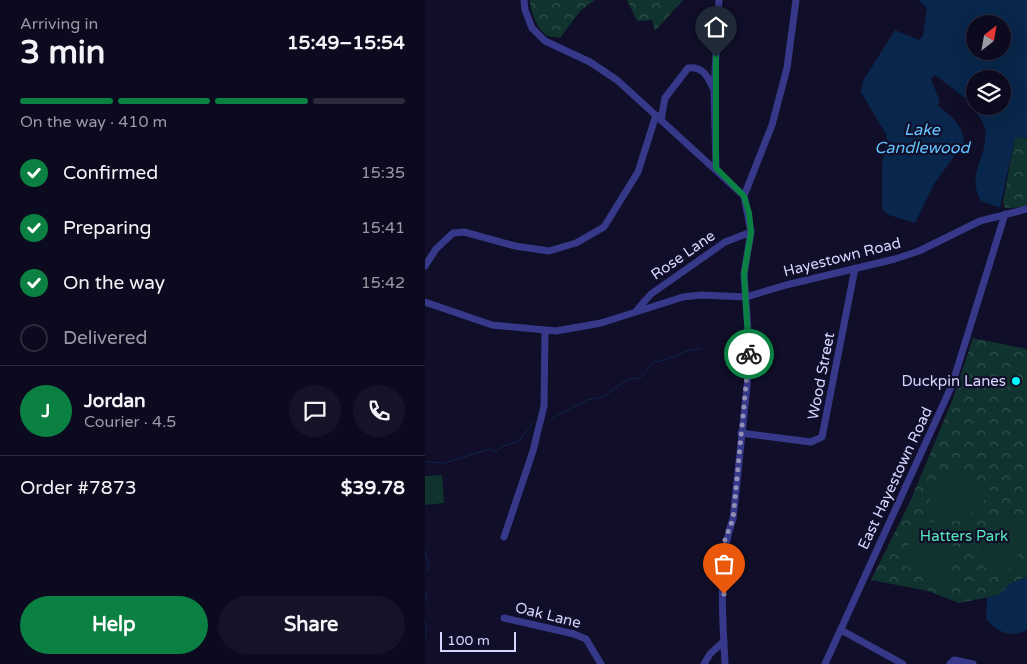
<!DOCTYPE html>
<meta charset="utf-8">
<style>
body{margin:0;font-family:"Varela Round",sans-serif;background:#151327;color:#f1f3f6;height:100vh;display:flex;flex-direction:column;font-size:19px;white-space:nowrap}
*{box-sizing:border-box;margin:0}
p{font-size:16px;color:#9a9aa4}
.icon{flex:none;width:28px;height:28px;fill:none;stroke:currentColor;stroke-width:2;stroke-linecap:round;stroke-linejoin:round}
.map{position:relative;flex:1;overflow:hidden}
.details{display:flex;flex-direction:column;background:#0c0a1e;width:425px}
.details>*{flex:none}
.needle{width:32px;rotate:31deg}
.fabs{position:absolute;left:541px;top:15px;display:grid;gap:10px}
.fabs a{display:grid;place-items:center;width:45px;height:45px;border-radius:50%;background:#0c0a1e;box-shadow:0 5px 20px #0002,0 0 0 1px #2c2b3c;font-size:25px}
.scale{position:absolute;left:15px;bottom:12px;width:76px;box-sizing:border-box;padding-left:5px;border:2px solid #d7d5ff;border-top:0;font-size:14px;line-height:18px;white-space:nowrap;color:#d7d5ff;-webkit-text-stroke:4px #100e28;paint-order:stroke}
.pin{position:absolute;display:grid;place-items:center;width:42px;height:42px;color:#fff;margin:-51px -21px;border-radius:50% 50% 50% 0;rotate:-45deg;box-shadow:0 0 5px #0007}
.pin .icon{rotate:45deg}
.courier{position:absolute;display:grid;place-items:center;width:50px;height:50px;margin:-25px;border:4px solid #0b8043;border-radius:50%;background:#fff;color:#222;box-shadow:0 1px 6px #0007}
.overview em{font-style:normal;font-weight:700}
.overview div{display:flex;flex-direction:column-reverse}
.overview{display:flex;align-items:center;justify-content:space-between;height:85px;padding:0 20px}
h1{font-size:32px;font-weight:700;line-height:38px}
.bar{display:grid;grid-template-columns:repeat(4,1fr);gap:8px 5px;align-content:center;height:60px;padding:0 20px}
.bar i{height:6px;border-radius:4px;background:#2c2b3c}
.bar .active{background:#0b8043}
.bar p{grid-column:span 4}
.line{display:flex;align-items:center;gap:12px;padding:0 20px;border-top:1px solid #2c2b3c}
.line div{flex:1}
.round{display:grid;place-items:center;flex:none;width:52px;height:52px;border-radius:26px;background:#151327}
ol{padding:0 20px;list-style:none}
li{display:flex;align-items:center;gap:15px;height:55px}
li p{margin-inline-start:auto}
li .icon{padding:5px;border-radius:50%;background:#0b8043;color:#fff;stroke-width:4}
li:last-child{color:#9a9aa4}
li i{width:28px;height:28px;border:2px solid #2c2b3c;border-radius:50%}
.action{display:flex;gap:10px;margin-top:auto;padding:10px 20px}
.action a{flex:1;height:58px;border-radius:30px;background:#0b8043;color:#fff;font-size:20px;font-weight:700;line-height:58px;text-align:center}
.action a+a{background:#151327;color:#f1f3f6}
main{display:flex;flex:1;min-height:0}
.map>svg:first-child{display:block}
.forest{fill:url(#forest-crowns)}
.pitch{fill:#10332f}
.water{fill:#09274c;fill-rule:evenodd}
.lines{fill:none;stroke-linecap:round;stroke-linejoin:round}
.stream{stroke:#09274c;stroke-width:1}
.minor{stroke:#36398a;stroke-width:7}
.done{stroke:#918fb4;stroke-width:5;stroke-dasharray:0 9}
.route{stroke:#0b8043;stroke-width:6}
.poi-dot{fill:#01f9ff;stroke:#100e28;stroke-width:2}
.labels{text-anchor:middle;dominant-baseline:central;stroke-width:4.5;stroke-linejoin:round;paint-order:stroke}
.street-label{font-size:15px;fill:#d7d5ff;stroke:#100e28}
.poi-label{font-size:15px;fill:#d7d5ff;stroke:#100e28;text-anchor:end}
.park-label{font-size:15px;fill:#58e8b9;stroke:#100e28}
.water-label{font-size:16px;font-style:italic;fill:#63c3ff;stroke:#100e28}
</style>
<main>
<section class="details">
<div class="overview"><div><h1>3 min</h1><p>Arriving in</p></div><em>15:49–15:54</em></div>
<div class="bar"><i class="active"></i><i class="active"></i><i class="active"></i><i></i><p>On the way · 410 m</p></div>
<ol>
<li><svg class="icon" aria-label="check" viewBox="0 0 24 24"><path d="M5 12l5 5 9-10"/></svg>Confirmed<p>15:35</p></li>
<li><svg class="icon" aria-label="check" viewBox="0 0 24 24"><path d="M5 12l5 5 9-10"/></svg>Preparing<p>15:41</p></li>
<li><svg class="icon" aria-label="check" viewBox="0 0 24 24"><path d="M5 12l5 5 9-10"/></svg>On the way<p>15:42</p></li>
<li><i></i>Delivered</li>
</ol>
<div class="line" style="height:90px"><b class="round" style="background:#0b8043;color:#fff">J</b><div><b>Jordan</b><p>Courier · 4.5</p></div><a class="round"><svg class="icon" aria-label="chat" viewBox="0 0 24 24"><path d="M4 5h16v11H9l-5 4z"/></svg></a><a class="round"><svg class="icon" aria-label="phone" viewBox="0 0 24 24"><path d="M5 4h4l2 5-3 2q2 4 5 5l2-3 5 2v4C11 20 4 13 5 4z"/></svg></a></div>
<div class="line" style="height:65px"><div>Order #7873</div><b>$39.78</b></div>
<div class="action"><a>Help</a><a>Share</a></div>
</section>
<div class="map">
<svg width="602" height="664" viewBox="0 0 602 664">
<defs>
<pattern id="forest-crowns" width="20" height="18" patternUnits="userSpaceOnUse" patternTransform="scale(1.25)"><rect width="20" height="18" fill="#10332f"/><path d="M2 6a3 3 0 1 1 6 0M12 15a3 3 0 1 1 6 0" fill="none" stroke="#32504e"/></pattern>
</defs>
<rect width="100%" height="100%" fill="#100e28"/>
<path class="forest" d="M105 0H170L156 10 135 38C132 37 126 37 123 36 112 30 105 11 105 0Z
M202 0H258L230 31 227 20 212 21Z
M590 137 602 138V207L580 208 578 202Z
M548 338 602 349V577L586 583 574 595 534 603 503 591 446 580 485 502 527 401Z"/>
<path class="pitch" d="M523 470 566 491C547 519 530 530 497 516L516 474Z
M17 475 19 503 0 505V476Z
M595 513C602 540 596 573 565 578L547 532Z
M496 519C501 521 510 522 515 525 534 538 530 565 523 584L477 564 476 561Z"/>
<path class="water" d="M493 0H602V138L590 137 575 208 556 201C540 173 564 158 560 129 558 121 551 112 546 105L543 103 544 101 510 75 506 79 515 102 512 105C525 115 539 125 539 143L509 184 490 223 464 215 457 209V166L462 136 436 92 438 81 470 30 494 40 498 36 502 8ZM550 24H578V51H550ZM550 79H578V106H550Z
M602 577V630L591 634 580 633 571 629 561 619 562 597 574 595 586 583Z"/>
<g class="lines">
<path class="stream" d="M127 418 162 400 179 397 194 385 206 379 215 378 229 362C247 361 258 348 276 349
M0 462 20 463 64 449 71 452 76 447 94 441 109 421
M0 550 4 569 0 573
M0 592 2 599 0 602
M0 621 2 628 0 638"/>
<path class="minor" d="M99 0 100 10 107 28 120 41 165 62 192 80 319 196 326 232 319 274 325 358 308 519C292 562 298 618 300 664
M236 120 240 98 263 68C279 66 283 78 289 90
M291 168 289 90 294 0
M319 196 347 125 362 68 371 0
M0 266 11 249 28 233 39 232 90 246 124 251 151 243 179 227 213 172 231 115
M0 302 67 325 131 331 176 323 258 297 276 295 321 297 361 285 470 259 494 251 555 221 602 209
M212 310 226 294 300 242 326 232
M316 433 386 442 397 437 430 268
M79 537 108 451 119 406 120 332
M79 618 149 634 161 639 176 664
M416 630 478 664
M279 664 285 654 299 641
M400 664 527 385 580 214
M525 664 529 660 548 664"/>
</g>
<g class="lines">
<path class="done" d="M299 594 300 540 308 519 324 354"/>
<path class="route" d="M291 57V168L319 196 324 213 326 232 319 274 324 354"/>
</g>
<circle class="poi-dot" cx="591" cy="381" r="5"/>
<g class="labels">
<g class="street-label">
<text transform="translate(258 255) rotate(-35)">Rose Lane</text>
<text transform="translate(417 257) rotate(-14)">Hayestown Road</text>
<text transform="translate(396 376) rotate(-79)">Wood Street</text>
<text transform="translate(470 478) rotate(-65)">East Hayestown Road</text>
<text transform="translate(123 615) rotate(14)">Oak Lane</text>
</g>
<g class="poi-label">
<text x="581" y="381">Duckpin Lanes</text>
</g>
<g class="park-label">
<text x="539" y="536">Hatters Park</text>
</g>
<g class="water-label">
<text x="497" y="130">Lake<tspan x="497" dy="18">Candlewood</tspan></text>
</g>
</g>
</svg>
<div class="fabs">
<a><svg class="needle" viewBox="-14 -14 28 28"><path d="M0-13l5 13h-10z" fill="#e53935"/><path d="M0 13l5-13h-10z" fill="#9a9aa4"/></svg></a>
<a><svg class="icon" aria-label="layers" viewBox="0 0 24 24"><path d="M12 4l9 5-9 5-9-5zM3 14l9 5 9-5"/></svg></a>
</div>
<div class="scale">100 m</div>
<div class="pin" style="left:299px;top:594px;background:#ea580c"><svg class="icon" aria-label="bag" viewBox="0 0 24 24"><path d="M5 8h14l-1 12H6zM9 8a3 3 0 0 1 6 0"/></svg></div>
<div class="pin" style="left:291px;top:57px;background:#1f2937"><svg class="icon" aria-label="home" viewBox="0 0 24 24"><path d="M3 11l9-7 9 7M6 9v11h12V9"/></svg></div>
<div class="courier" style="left:324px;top:354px"><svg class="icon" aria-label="bike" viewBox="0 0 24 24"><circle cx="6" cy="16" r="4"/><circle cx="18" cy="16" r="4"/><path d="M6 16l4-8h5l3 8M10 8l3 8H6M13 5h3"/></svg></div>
</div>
</main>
